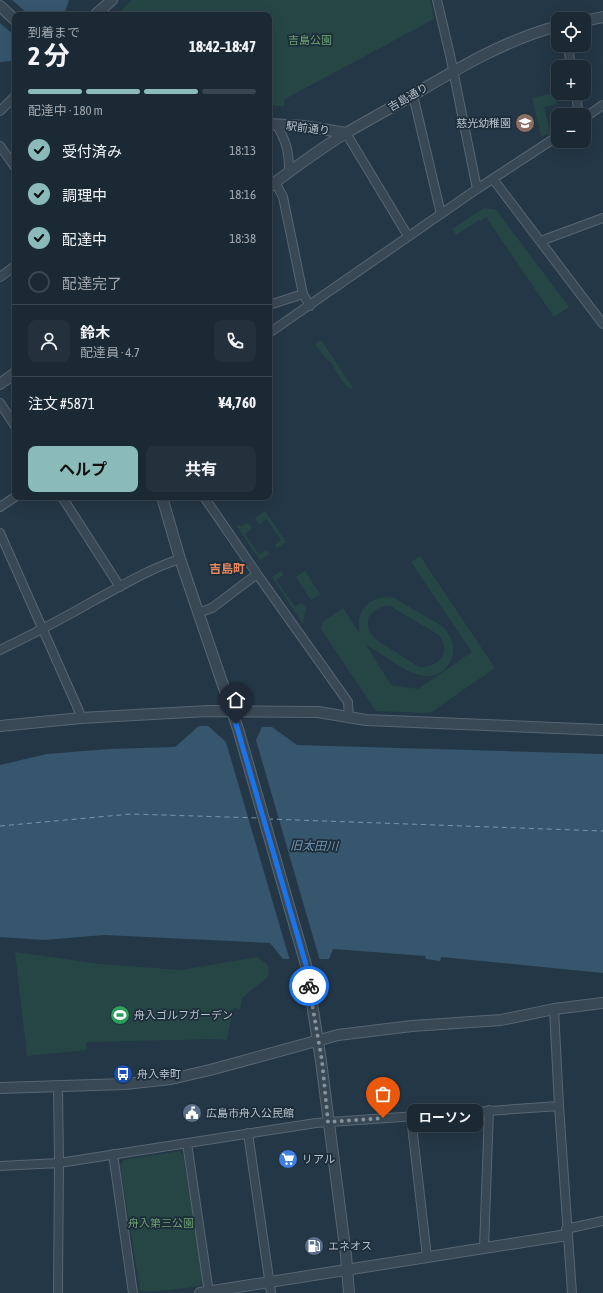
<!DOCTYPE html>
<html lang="ja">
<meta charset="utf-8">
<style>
body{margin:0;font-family:"Asap Condensed","Noto Sans JP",sans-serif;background:#24313c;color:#f1f3f6;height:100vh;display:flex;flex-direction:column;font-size:15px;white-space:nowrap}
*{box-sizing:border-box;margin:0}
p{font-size:13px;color:#a0a6ac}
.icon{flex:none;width:22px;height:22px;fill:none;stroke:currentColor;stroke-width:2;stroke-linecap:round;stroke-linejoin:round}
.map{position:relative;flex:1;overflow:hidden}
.sheet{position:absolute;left:12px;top:12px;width:260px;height:488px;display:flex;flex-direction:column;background:#1b2934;border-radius:8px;box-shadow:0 4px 16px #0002,0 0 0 1px #39454f}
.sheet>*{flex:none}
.controls{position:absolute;left:551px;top:12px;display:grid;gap:8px}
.controls a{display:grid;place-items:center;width:40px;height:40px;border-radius:8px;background:#1b2934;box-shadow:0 4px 16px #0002,0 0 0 1px #39454f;font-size:20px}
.pin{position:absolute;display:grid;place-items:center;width:34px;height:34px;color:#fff;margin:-41px -17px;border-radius:50% 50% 50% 0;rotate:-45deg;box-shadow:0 0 4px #0007}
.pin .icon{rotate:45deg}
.courier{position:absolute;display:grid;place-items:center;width:40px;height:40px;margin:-20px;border:3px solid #1a73e8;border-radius:50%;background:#fff;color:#222;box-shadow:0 1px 5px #0007}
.bubble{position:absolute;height:28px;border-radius:8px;background:#1b2934;box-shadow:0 4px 16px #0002,0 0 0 1px #39454f;font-size:13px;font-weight:700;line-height:28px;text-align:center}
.headline em{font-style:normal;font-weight:700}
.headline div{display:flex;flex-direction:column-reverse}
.headline{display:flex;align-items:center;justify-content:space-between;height:68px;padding:0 16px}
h1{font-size:26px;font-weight:700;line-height:30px}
.bar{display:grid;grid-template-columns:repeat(4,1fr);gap:6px 4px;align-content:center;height:48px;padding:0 16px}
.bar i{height:5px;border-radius:3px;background:#39454f}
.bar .current{background:#8bbbb9}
.bar p{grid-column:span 4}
.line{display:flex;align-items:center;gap:10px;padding:0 16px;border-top:1px solid #39454f}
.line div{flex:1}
.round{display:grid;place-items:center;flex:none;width:42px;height:42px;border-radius:8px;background:#24313c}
ol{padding:0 16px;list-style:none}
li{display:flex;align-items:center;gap:12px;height:44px}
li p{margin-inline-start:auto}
li .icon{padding:4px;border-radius:50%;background:#8bbbb9;color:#111;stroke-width:4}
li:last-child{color:#a0a6ac}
li i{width:22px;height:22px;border:2px solid #39454f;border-radius:50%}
.action{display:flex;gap:8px;margin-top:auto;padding:8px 16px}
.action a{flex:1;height:46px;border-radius:8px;background:#8bbbb9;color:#111;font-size:16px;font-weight:700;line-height:46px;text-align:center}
.action a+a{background:#24313c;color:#f1f3f6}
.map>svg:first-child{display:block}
.green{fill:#264646;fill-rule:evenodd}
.water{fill:#36566e}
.pier{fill:#243746}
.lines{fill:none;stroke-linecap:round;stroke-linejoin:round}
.ferry{stroke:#7398b4;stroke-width:1;stroke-dasharray:5 4;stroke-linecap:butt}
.minor-casing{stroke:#586672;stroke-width:10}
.tertiary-casing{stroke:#586672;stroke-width:12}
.minor{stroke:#394855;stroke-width:8}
.tertiary{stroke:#394855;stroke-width:10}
.done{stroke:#84929e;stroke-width:4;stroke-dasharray:0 7.2}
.route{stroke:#1a73e8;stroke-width:5}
.labels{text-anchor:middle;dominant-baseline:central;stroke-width:3.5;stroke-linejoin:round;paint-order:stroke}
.park-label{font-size:11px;fill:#6ba270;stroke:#1d2d3a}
.street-label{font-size:11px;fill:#b7c3ce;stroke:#1d2d3a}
.poi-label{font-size:11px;fill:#b7c3ce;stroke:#1d2d3a;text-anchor:start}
.neighbourhood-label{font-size:12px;font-weight:bold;fill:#e1855e;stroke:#1d2d3a}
.water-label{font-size:12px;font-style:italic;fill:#7398b4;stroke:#1d2d3a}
</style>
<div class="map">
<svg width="603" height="1293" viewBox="0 0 603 1293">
<rect width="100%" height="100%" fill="#243746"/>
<path class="green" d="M132 0H430L434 19 285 99 284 106 269 105V15H116Z
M554 93 557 104 544 107 551 134 541 136 532 98Z
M484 208 496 210 569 307 554 317 486 217 480 221 479 220 456 235 452 229Z
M321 340 353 388 351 389 343 382 330 361 327 360 315 344Z
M265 511 286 542 277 548 275 545 281 540 267 519 259 524 255 518Z
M248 523 252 528 245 534 259 555 267 550 269 554 260 560 236 525 242 526Z
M420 556 495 668 430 713 376 711 321 629 322 622 343 608 360 634C355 610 369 595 394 598L442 626C451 635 456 645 452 657 451 662 447 666 444 670 420 690 388 655 366 645L391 685 418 689 472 652 411 562ZM385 606H390L439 635C452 653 439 668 419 667L375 639C362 626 367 610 385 606Z
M281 571 283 575 276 580 295 607 302 603 306 608 303 624 272 577Z
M305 571 320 594 311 600 296 577Z
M15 952 100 964 181 970 257 957 268 965 269 976 242 998 240 1009 233 1008 227 1040 216 1039 86 1042 87 1050 27 1056Z
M179 1151 183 1155 203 1281 199 1286C188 1288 148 1293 140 1291L120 1165 124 1160Z"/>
<path class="water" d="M0 0H69L64 15H15V57L11 61 0 62Z
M199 726 272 727 297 745 603 754V973L441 957 440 961 426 959 425 956 333 949 329 959H283L270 943 104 935 44 940 0 937V765L47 754 109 749 175 747Z"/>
<path class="pier" d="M0 0H12L29 15H15V36L0 23Z
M207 725H263L256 740 320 961H290L226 742Z"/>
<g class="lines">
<path class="ferry" d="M268 819 603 831
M0 826 131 814 259 818"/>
<g class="minor-casing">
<path id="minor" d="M437 0 450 55 477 189
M568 45 571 67
M576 93 578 109 581 115
M413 95 441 214
M0 111 15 96
M584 118 603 105
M276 124C287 142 289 152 289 172
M346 133 408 236
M0 146 15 167
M493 179 603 324
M275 182 283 197 303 294
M541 242 546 239 603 218
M0 277 15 266
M269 305 303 294 310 306
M269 333 477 189 558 136
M0 403 15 426
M62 497 120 587
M204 497 257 574 348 702 349 718
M0 507 15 497
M0 533 79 711 81 718
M198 613 212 608 257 574
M0 650C33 634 64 618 95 600 123 585 151 568 180 559
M554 1009 559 1106 572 1293
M58 1086 59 1163 58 1293
M411 1117 427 1257
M248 1133 271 1293
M187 1143 209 1293
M113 1154 133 1293
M0 1166 59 1163 316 1123 559 1106
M566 1229 603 1221
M484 1248 489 1110"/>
</g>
<g class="tertiary-casing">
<path id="tertiary" d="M0 6 15 20
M95 15 112 0
M584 21 603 17
M269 124 304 126 346 133
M269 187C294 168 320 149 346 133 368 120 391 108 413 95 459 68 505 40 558 26
M0 384 15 373
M162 497 180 559 238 729 306 965 321 1061 346 1255 349 1293
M0 726 81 718 208 711 318 712 366 720 603 730
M0 1088 125 1084 171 1079 210 1070 338 1035 412 1026 501 1020 554 1009 603 1003
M200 1293 567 1235"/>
</g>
<use href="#minor" class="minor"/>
<use href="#tertiary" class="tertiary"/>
</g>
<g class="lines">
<path class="done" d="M309 986 322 1061 328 1122 383 1118"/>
<path class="route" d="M236 724 306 965 309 986"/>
</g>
<defs>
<g id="school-disc" transform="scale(1)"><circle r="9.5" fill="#8d6e63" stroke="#1d2d3a"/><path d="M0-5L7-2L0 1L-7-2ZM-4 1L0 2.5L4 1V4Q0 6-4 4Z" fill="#fff"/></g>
<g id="stadium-disc" transform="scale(1)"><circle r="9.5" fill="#2e9e5b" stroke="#1d2d3a"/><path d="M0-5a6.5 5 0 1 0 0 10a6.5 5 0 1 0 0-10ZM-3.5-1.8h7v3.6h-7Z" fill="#fff"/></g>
<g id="bus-disc" transform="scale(1)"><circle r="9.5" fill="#1a4fb4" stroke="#1d2d3a"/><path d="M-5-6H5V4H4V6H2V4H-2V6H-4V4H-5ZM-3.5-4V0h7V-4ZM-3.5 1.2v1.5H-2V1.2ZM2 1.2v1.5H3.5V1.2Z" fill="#fff"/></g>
<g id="civic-disc" transform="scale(1)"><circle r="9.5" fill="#5c6f8a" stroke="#1d2d3a"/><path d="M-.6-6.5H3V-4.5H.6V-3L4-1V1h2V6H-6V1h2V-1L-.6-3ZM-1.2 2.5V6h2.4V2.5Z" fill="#fff"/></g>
<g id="supermarket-disc" transform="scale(1)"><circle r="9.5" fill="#3f7fe0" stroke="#1d2d3a"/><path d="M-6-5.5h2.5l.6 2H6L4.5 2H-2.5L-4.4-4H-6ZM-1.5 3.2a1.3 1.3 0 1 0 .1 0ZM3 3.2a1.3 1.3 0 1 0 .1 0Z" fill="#fff"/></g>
<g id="fuel-disc" transform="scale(1)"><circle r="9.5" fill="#5c6f8a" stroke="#1d2d3a"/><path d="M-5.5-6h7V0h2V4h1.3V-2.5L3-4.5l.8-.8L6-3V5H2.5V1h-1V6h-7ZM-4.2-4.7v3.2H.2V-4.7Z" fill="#fff"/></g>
</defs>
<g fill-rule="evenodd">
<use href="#school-disc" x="525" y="123"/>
<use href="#stadium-disc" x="120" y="1015"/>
<use href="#bus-disc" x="123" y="1074"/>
<use href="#civic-disc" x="192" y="1113"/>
<use href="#supermarket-disc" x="288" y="1159"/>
<use href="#fuel-disc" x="314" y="1246"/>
</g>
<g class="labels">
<g class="park-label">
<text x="310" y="40">吉島公園</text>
<text x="161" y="1223">舟入第三公園</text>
</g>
<g class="street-label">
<text transform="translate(408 97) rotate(-30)">吉島通り</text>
<text transform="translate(308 128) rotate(7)">駅前通り</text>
</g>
<g class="poi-label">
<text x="511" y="123" text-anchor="end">慈光幼稚園</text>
<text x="134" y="1015">舟入ゴルフガーデン</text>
<text x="137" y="1074">舟入幸町</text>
<text x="206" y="1113">広島市舟入公民館</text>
<text x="302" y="1159">リアル</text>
<text x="328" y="1246">エネオス</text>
</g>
<g class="neighbourhood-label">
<text x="227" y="569">吉島町</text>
</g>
<g class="water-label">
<text transform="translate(314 846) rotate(1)">旧太田川</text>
</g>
</g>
</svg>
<div class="controls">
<a><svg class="icon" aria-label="locate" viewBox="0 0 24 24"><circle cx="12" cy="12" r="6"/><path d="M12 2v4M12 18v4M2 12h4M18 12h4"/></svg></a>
<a>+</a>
<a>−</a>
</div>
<div class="pin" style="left:383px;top:1118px;background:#ea580c"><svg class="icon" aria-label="bag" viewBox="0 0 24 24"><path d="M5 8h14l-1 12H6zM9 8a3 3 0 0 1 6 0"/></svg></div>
<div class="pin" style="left:236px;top:724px;background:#1f2937"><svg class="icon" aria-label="home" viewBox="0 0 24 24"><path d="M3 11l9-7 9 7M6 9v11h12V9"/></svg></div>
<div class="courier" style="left:309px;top:986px"><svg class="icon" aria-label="bike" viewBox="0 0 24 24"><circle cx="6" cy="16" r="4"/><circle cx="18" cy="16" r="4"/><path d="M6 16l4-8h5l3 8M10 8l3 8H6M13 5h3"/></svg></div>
<div class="bubble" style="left:407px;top:1104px;width:76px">ローソン</div>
<section class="sheet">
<div class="headline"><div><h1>2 分</h1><p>到着まで</p></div><em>18:42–18:47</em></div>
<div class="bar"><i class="current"></i><i class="current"></i><i class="current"></i><i></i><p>配達中 · 180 m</p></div>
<ol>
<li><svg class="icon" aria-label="check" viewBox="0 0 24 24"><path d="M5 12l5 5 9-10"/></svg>受付済み<p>18:13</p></li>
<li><svg class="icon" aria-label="check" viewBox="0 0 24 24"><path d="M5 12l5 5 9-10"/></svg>調理中<p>18:16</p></li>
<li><svg class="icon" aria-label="check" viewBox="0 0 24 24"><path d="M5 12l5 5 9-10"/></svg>配達中<p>18:38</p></li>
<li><i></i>配達完了</li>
</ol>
<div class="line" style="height:72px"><a class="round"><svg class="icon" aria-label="person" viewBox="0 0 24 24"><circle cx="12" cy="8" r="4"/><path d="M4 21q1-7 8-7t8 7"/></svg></a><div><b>鈴木</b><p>配達員 · 4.7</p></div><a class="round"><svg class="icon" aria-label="phone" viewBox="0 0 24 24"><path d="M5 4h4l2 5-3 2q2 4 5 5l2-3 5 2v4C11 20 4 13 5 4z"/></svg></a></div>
<div class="line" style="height:52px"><div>注文 #5871</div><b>¥4,760</b></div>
<div class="action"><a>ヘルプ</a><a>共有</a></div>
</section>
</div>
